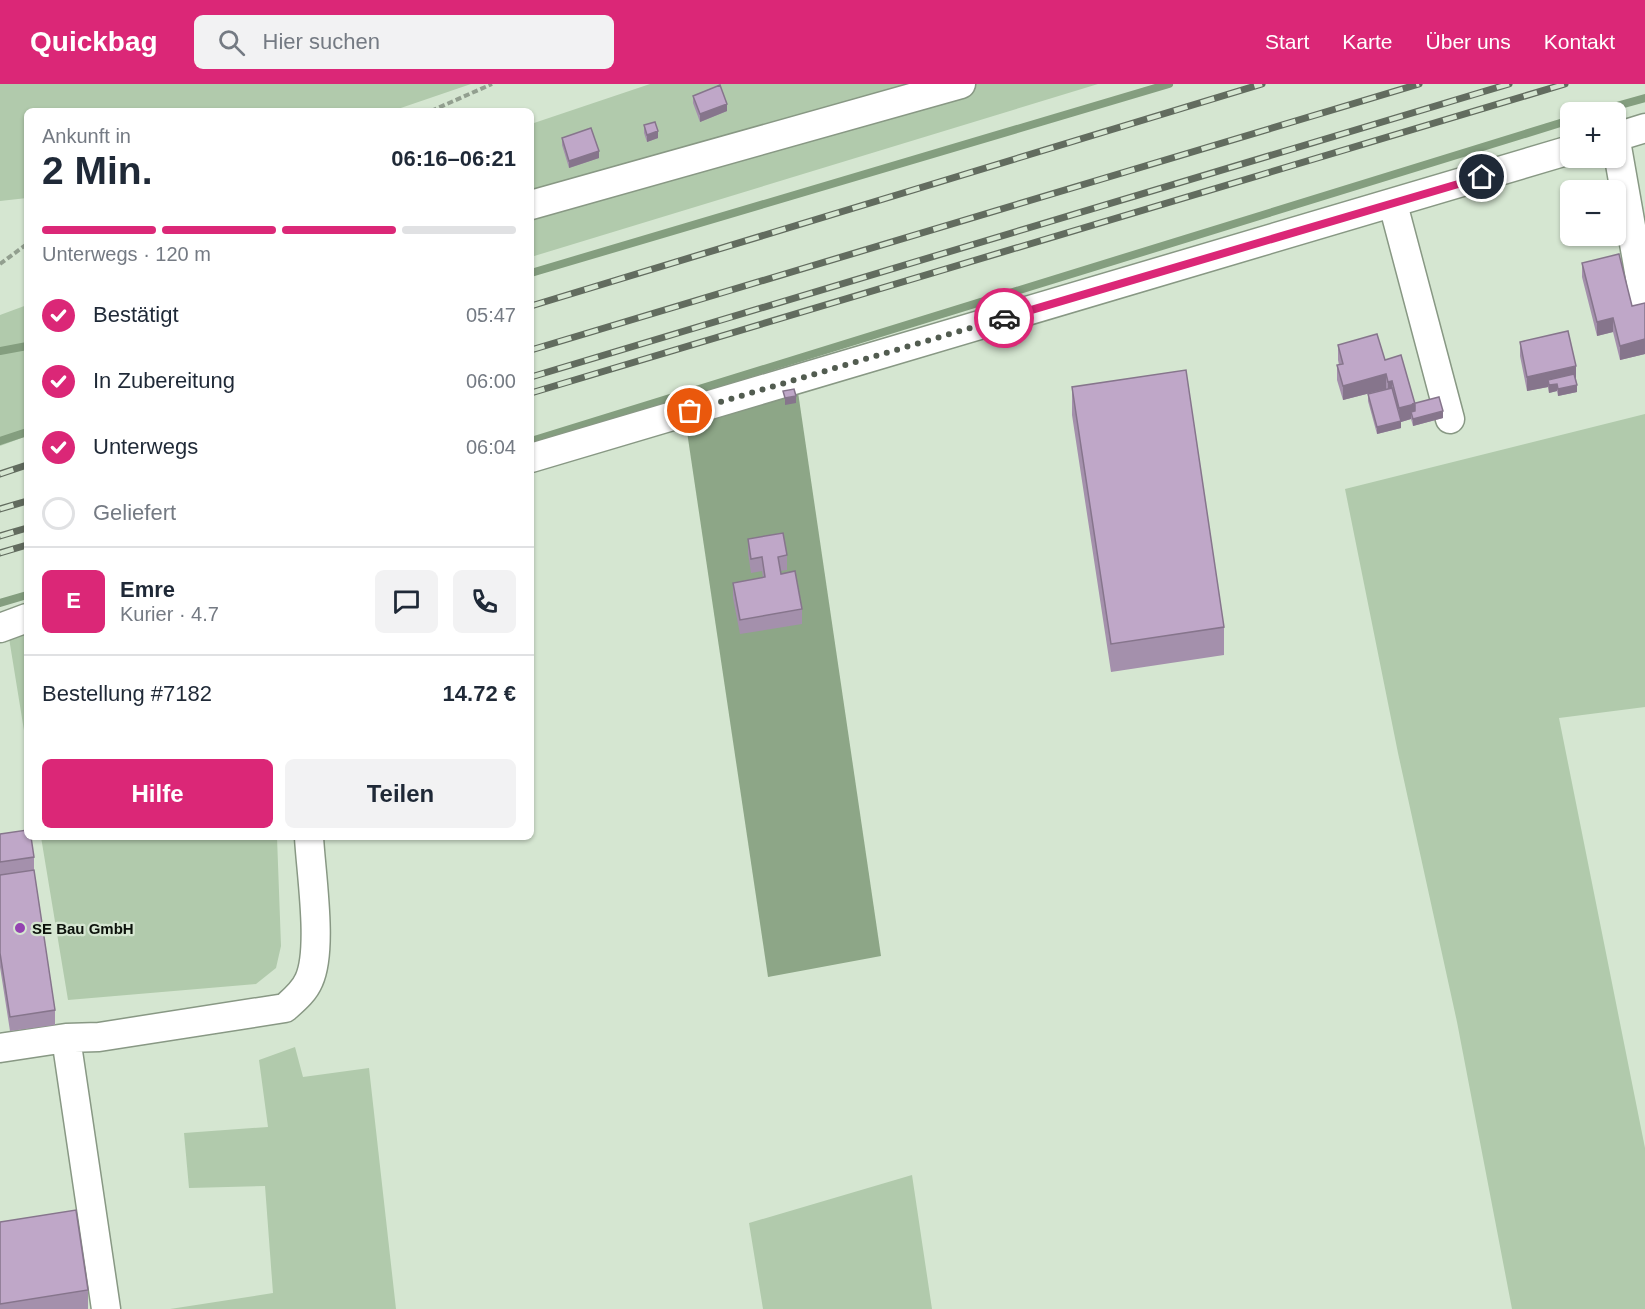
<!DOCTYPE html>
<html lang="de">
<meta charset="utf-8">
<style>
body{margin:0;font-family:Helvetica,sans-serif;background:#f2f2f3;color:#1f2937;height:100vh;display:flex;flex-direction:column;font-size:22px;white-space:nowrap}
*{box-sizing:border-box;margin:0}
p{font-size:20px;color:#747a83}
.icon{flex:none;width:33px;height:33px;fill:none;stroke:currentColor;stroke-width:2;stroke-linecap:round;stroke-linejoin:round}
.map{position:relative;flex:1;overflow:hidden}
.drawer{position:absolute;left:24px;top:24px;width:510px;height:732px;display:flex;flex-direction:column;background:#fff;border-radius:9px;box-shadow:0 2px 4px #0004}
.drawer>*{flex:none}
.tools{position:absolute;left:1560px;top:18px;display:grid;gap:12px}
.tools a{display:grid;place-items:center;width:66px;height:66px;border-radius:9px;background:#fff;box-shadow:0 2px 4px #0004;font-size:30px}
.pin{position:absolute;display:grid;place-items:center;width:51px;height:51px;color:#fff;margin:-26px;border:3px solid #fff;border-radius:50%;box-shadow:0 2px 6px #0007}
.courier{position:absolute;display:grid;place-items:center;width:60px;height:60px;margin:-30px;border:4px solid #db2777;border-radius:50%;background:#fff;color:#222;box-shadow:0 2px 8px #0007}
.summary em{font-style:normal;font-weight:700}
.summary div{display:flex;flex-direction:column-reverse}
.summary{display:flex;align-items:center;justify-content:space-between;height:102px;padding:0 18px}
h1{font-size:39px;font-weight:700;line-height:45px}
.bar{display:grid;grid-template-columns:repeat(4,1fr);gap:9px 6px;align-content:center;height:72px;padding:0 18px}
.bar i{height:8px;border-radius:4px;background:#e0e1e3}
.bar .on{background:#db2777}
.bar p{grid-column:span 4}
.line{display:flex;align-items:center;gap:15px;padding:0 18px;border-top:2px solid #e0e1e3}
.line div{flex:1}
.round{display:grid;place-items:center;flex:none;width:63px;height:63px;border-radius:9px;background:#f2f2f3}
ol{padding:0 18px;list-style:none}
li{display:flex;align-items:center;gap:18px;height:66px}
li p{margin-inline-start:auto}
li .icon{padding:6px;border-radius:50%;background:#db2777;color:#fff;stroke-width:4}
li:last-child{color:#747a83}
li i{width:33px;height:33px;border:3px solid #e0e1e3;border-radius:50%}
.cta{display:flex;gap:12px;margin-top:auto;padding:12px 18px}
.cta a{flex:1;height:69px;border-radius:9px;background:#db2777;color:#fff;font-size:24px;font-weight:700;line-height:69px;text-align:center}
.cta a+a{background:#f2f2f3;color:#1f2937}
header{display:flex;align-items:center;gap:36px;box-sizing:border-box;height:84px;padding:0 30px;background:#db2777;color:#fff}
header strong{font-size:28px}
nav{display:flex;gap:33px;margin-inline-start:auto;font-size:21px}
.search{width:420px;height:54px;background:#f2f2f3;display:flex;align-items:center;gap:15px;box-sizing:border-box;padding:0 21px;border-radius:9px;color:#747a83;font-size:22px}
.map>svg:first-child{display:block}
.green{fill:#b1caac}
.forest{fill:#8da687}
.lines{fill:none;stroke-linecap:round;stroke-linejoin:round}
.stream{stroke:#849e7f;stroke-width:8}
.minor-casing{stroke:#889884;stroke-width:31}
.path{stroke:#929f8f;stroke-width:4;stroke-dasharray:6 3;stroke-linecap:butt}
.minor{stroke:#fff;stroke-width:28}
.rail-casing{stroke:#626c5f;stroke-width:7}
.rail{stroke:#d5e6d1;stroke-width:4.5;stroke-dasharray:14;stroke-linecap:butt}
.wall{fill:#a490ac}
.shaded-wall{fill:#86758c}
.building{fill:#bfa7c8;stroke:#86758c;stroke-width:1.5}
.done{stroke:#525c50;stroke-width:6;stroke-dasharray:0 10.8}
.route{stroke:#db2777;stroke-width:8}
.poi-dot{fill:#9442b1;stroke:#d5e6d1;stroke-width:2}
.labels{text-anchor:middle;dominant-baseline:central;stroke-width:4.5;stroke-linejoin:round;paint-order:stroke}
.poi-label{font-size:15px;font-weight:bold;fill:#0c120b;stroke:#d5e6d1;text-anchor:start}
</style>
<header>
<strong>Quickbag</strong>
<div class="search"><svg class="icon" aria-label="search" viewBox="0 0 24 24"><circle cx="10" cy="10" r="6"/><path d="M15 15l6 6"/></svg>Hier suchen</div>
<nav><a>Start</a><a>Karte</a><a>Über uns</a><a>Kontakt</a></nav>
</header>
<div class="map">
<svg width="1645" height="1225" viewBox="0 0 1645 1225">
<rect width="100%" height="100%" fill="#d5e6d1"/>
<path class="green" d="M0 0H471L392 27H27V114L0 117Z
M650 0H1098L531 173V40Z
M27 221V352L0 362V231Z
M1645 330V623L1559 634 1645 1064V1225H1512L1457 938 1398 669 1345 405Z
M27 548V665L9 554Z
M41 753H277L281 862 276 884 256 900 68 916Z
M295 963 303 993 369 984 396 1225H170L273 1209 265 1102 189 1104 184 1049 268 1043 259 976Z
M912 1091 932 1225H763L749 1139Z"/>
<path class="forest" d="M798 308 881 872 768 893 686 341Z"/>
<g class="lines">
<path class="stream" d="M1595 28 1645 14
M531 189 1169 0
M0 267 27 262
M0 357 27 348
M531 357 1570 36
M0 519 27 511"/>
<g class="minor-casing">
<path id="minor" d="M1616 53 1645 44
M1616 57 1645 222
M1393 120 1450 335
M531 121 961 0
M531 374 1570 66
M0 544 27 534
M66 954 106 1225
M0 964 66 954 99 953 285 924C294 916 304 908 309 896 323 865 311 790 309 753"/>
</g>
<path class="path" d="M431 27 492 0
M0 180 27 160"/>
<use href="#minor" class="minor"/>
<g class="rail-casing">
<path id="rail" d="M531 222 1262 0
M531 266 1419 0
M531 293 1509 0
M531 309 1565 0
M0 390 27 381
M0 425 27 417
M0 452 27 444
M0 469 27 461"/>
</g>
<use href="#rail" class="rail"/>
</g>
<path class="wall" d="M693 12 727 27 700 38 693 19Z
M644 41 658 54 647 58 644 49Z
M562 54 599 74 569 84 562 61Z
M1582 179 1632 222 1645 219V270L1620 276 1613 248 1597 252 1582 193Z
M1520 258 1576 295 1577 308 1558 312 1557 307 1549 309 1548 303 1527 307 1520 272Z
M1338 261 1385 276 1415 320 1443 334 1413 342 1411 335 1401 338V344L1377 350 1368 317V310L1386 305 1343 316 1337 296V281H1339L1338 276Z
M1072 303 1224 543V571L1111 588 1072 331Z
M748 455 787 471V486L780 487 781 490 802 525V540L740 550 733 514V499L763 494 762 487 751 489 748 469Z
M0 750 34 773V786L55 926V941L10 947 0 883Z
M0 1138 88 1206V1225H0Z"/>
<path class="shaded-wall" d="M727 20V27L700 38V30Z
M658 47V54L647 58V51Z
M599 67V74L569 84V77Z
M1613 234V248L1597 252V238Z
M1645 255V270L1620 276V262Z
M1576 282V297L1557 301V307L1549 309 1548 296V303L1527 307V293Z
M1386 290V305L1343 316V302Z
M1392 297V311L1388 312V298Z
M1577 301V308L1558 312V305Z
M796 312V319L785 321V314Z
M1415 320V334L1411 328V335L1401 338V344L1377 350V343L1399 337V324Z
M1443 327V334L1413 342V335Z"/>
<path class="building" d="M720 1 727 20 700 30 693 12Z
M655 38 658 47 647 51 644 41Z
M591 44 599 67 569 77 562 54Z
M1619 170 1632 222 1645 219V255L1620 262 1613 234 1597 238 1582 179Z
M1568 247 1576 282 1527 293 1520 258Z
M1377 250 1385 276 1401 271 1415 320 1399 324 1392 297 1388 298 1386 290 1343 302 1337 281 1343 280 1338 261Z
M1186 286 1224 543 1111 560 1072 303Z
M1574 290 1577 301 1558 305 1557 300 1549 301 1548 296Z
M1392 304 1401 337 1377 343 1368 310Z
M794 305 796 312 785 314 783 307Z
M1439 313 1443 327 1413 335 1411 328 1415 327V320H1412Z
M783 449 787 471 778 473 781 490 795 487 802 525 740 536 733 499 765 493 762 473 751 475 748 455Z
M27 746V753H31L34 773 0 778V750Z
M34 786 55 926 10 933 0 869V791Z
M76 1126 88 1206 0 1220V1138Z"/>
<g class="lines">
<path class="done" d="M690 327 1004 234"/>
<path class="route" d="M1004 234 1482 93"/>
</g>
<circle class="poi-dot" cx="20" cy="844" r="6"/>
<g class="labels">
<g class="poi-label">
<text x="32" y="844">SE Bau GmbH</text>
</g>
</g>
</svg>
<div class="tools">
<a>+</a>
<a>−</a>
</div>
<div class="pin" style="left:690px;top:327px;background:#ea580c"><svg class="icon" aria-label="bag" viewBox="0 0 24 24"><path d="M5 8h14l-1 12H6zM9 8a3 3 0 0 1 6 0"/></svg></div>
<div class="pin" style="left:1482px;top:93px;background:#1f2937"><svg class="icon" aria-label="home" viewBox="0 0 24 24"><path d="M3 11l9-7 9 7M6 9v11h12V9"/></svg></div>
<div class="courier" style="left:1004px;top:234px"><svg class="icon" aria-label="car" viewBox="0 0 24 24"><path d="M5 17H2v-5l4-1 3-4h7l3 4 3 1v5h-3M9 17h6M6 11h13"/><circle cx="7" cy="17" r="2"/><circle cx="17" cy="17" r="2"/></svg></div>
<section class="drawer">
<div class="summary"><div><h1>2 Min.</h1><p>Ankunft in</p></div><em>06:16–06:21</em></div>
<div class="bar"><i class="on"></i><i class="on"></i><i class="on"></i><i></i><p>Unterwegs · 120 m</p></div>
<ol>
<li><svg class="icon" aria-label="check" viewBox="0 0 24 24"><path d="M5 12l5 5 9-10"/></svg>Bestätigt<p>05:47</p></li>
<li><svg class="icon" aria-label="check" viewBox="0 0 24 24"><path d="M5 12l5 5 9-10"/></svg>In Zubereitung<p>06:00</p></li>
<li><svg class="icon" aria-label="check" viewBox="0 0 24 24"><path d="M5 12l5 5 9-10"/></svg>Unterwegs<p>06:04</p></li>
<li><i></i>Geliefert</li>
</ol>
<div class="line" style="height:108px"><b class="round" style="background:#db2777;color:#fff">E</b><div><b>Emre</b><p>Kurier · 4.7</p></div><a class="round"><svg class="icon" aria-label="chat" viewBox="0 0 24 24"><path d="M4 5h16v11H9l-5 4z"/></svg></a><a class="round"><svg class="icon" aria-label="phone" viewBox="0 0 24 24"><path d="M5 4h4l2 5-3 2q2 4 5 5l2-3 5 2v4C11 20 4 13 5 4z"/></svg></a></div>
<div class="line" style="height:78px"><div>Bestellung #7182</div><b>14.72 €</b></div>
<div class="cta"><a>Hilfe</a><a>Teilen</a></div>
</section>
</div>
